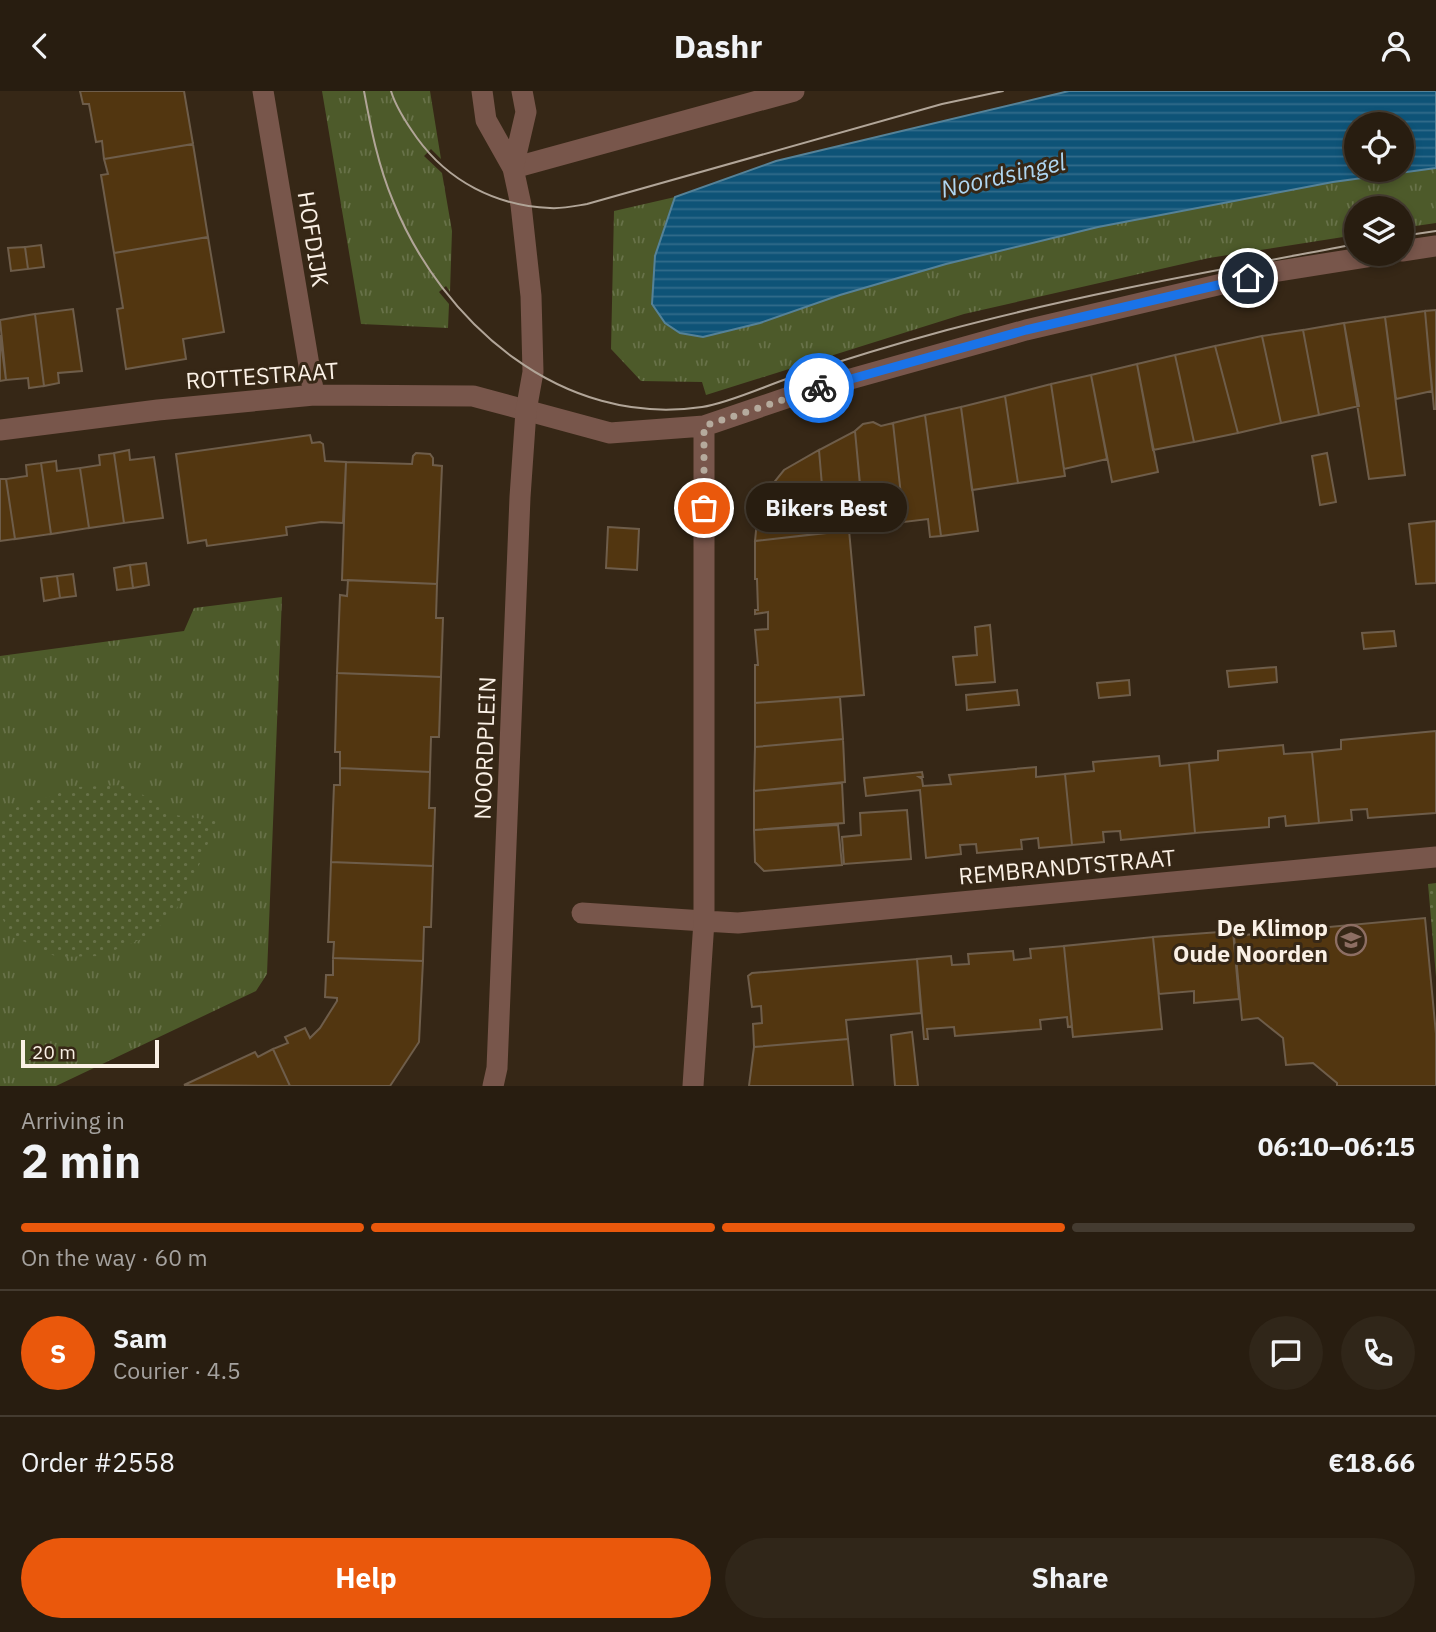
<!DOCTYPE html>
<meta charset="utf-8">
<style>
body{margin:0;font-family:"IBM Plex Sans",sans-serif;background:#302619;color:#f1f3f6;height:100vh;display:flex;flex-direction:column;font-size:26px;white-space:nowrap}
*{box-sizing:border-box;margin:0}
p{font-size:23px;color:#a5a29f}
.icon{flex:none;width:38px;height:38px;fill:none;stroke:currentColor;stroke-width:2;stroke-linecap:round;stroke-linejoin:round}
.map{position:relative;height:995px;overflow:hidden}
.sheet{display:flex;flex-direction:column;background:#281d10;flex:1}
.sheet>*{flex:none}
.fabs{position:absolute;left:1344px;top:21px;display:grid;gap:14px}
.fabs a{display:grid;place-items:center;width:70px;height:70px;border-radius:50%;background:#281d10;box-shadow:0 4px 10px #0003,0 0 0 2px #443b30;font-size:35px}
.scale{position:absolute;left:21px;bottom:18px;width:138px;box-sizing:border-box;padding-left:7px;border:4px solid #faf0e5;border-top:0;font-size:19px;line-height:24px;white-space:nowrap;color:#faf0e5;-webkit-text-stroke:5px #362716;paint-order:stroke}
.pin{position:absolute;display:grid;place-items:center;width:60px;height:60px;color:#fff;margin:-30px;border:4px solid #fff;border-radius:50%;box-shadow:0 2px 7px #0007}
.courier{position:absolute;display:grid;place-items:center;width:70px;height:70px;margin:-35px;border:5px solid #1a73e8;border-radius:50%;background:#fff;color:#222;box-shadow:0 2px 9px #0007}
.bubble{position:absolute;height:49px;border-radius:24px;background:#281d10;box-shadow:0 4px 10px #0003,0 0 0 2px #443b30;font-size:23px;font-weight:800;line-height:49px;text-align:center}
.overview em{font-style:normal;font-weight:800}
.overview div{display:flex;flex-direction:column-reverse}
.overview{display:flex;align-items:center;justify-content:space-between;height:119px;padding:0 21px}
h1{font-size:46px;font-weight:800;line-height:52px}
.bar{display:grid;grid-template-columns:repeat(4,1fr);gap:10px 7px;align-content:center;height:84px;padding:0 21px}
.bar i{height:9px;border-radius:5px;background:#443b30}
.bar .selected{background:#ea580c}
.bar p{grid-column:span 4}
.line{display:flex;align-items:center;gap:18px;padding:0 21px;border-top:2px solid #443b30}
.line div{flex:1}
.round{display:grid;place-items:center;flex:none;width:74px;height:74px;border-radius:37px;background:#302619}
.button{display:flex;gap:14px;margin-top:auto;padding:14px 21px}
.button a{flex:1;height:80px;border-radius:42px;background:#ea580c;color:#fff;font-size:28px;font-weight:800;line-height:80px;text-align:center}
.button a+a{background:#302619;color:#f1f3f6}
header{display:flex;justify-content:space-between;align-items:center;height:91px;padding:0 21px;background:#281d10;font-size:32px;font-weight:800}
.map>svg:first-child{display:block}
.grass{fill:url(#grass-tufts)}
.park{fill:url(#park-dots)}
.water{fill:url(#water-rules);stroke:#558298;stroke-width:2;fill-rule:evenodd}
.building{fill:#523610;stroke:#6e5d4a;stroke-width:2}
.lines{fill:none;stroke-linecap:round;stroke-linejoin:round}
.service{stroke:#78564b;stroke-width:21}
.minor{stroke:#78564b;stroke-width:21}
.tertiary{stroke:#78564b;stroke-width:21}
.tram{stroke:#b1a598;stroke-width:2}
.done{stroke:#b5aa9d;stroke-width:7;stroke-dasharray:0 12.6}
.route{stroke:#1a73e8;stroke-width:9}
.labels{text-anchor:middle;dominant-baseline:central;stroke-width:6;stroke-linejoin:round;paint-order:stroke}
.street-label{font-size:23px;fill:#faf0e5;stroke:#362716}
.poi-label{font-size:23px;font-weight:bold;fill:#faf0e5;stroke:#362716;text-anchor:end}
.water-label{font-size:24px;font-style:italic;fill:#afd6f1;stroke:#362716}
</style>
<header><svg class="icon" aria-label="back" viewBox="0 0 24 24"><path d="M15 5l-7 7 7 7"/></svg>Dashr<svg class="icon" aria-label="person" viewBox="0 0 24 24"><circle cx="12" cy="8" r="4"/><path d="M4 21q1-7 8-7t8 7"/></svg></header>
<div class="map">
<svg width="1436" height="995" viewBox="0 0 1436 995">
<defs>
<pattern id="grass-tufts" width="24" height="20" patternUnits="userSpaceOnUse" patternTransform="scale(1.75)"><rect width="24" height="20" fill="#4d5a2a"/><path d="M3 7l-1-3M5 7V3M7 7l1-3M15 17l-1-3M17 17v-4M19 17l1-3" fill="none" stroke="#687249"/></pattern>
<pattern id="park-dots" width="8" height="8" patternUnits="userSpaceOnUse" patternTransform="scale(1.75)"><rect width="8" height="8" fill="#4d5a2a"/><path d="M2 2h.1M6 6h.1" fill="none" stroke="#687249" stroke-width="1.8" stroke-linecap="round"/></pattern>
<pattern id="water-rules" width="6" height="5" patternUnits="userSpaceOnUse" patternTransform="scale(1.75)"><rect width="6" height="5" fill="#0e5377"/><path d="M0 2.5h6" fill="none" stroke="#326c8a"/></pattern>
</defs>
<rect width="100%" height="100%" fill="#362716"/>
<path class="grass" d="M322 0H430L441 68 431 58 424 65 442 82 452 140 450 201 446 195 439 201 449 213 448 237 361 233Z
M1436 77V132L1402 137V117H1356V144L1209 167 964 223 706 304 702 291 641 290 611 258 614 120 675 106 655 165 652 213 665 232 680 242 703 246 760 232 840 204 946 173 1098 136 1333 91Z
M282 506 267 883 256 900 56 995H0V565L184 540 194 517Z"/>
<path class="park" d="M127 694 175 724 217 730 189 799 169 828 142 848 100 865 57 866 10 844 0 822V722L77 696Z
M1436 792V886L1428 793Z"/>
<path class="water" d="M1069 0H1436V77L1333 91 1098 136 946 173 840 204 760 232 703 246 680 242 665 232 652 213 655 165 675 106 776 70ZM1356 33H1402V79H1356Z"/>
<path class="building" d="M80 0H184L193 53 104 68 102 50 96 51 89 13H83Z
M193 53 208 146 114 162 101 84 108 83 104 68Z
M208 146 224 241 183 248 186 268 126 278 117 218 123 217 114 162Z
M41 154 44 176 28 178 25 156Z
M25 156 28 178 11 180 8 157Z
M73 218 82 280 58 282 59 292 44 295 35 223Z
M1436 219V318H1434L1425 220Z
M1425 220 1432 300 1396 308 1385 226Z
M35 223 44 295 29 297 28 287 6 289 0 229Z
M1385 226 1405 384 1369 388 1344 232Z
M1344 232 1359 315 1319 324 1303 239Z
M1303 239 1319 324 1281 332 1262 245Z
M0 244 6 289 0 290Z
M1262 245 1281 332 1238 342 1215 255Z
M1215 255 1238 342 1194 351 1175 264Z
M1175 264 1194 351 1153 359 1137 273Z
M1137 273 1158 381 1112 391 1091 284Z
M1091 284 1107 368 1064 378 1051 293Z
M1051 293 1065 385 1018 392 1005 305Z
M1005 305 1018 392 972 399 961 316Z
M961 316 978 440 941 445 925 324Z
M925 324 941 445 930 446 928 428 904 431 893 332Z
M873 331 881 335 893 332 904 431 864 435 855 340 863 333Z
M855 340 864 438 826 442 819 359Z
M310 344 312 352 320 351 323 353 325 370 346 371 343 432 321 431 286 436 287 444 207 455 206 449 188 452 176 363Z
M129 359 130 369 154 366 163 427 124 432 114 362Z
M819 359 826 442 755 450 759 410 784 379Z
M114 362 124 432 89 437 80 377 100 374 99 364Z
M416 362 430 363 433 367V374L442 375 437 493 342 489 346 371 412 373 413 365Z
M1327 362 1336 411 1320 414 1312 365Z
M56 370 57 380 80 377 89 437 51 443 41 372Z
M41 372 51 443 15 448 6 388 27 385 26 374Z
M0 388H6L15 448 0 450Z
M1436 430V492L1416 493 1409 433Z
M608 436 639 438 637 479 606 477Z
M849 439 864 604 755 612V574H758L755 539 768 538V521L755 523V519H758L757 488H755V450Z
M146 472 149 494 133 497 130 474Z
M130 474 133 497 117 499 114 477Z
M73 483 76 505 60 507 57 485Z
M57 485 60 507 44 510 41 487Z
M348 489 437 493 436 527H443L441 586 337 582 340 504 347 505Z
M990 534 995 591 956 594 953 566 977 564 975 536Z
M1394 540 1396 555 1364 558 1362 542Z
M1276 576 1277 591 1229 596 1227 580Z
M337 582 441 586 439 646H431L430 681 340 677V661H335Z
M1129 589 1130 604 1099 607 1097 592Z
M1017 599 1019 614 967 619 966 604Z
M840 606 843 648 755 656V612Z
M1436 640V722L1368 727 1367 718 1351 719 1352 729 1319 732 1312 661 1341 658V649Z
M843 648 845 691 754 700 755 656Z
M1283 654 1284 663 1312 661 1319 732 1286 735 1285 725 1269 727V736L1195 742 1189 672 1218 669V660Z
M1159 665 1160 675 1189 672 1195 742 1121 749 1120 740 1103 741 1104 751 1072 754 1065 683 1094 680 1093 671Z
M1036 676V686L1065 683 1072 754 1039 757 1038 747 1021 749 1022 758 977 762 976 753 960 754 961 763 926 767 920 699 866 705 864 687 922 681 923 686H919L922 688 923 695 951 693 949 684Z
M340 677 430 681 429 717H435L433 775 331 771 334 694H340Z
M842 692 844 732 754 739V700Z
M907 719 911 768 844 773 842 746 861 744 860 722Z
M838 734 842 774 764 780 755 771 754 739Z
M331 771 433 775 431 836H424L423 870 333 867 334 851H328Z
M1425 827 1436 943V995H1337V992L1313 972 1286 974 1283 947 1258 927 1242 929 1234 845Z
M1233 840 1239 908 1194 912V900L1159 903 1153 846Z
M1153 846 1162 938 1073 946 1064 855Z
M1064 855 1072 935 1068 936 1067 926 1040 929 1041 938 955 945 954 936 927 938 928 948H924L917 868 951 865 952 874 969 873 968 863 1013 860 1014 869 1031 867 1030 858Z
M333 867 423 870 419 951 390 995H290L273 958 288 952 285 946 305 937 310 947 320 937 337 910V907L325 906 326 884H333Z
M917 868 921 922 846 929 848 948 754 956 753 933 762 932 761 915 752 916 748 885 752 882Z
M912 941 918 995H895L891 944Z
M848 948 853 995H749L754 956Z
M273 958 290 995 184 994 255 961 258 966Z"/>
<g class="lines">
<path class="service" d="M582 822 704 830"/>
<path class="minor" d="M263 0 314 304
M513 77 794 0
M1402 160 1436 155
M0 339 158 319 314 304 473 305 610 342 704 335 804 301 1026 239 1273 181 1386 163
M704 830 738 832 1436 766
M693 995 704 830V335"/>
<path class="tertiary" d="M482 0 486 29 513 77 521 114 531 205 533 281 526 320 520 406 497 977 493 995
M513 77 526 21 522 0"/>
<path class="tram" d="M364 0C371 38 378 74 393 110 442 232 562 337 702 316 729 312 765 295 792 286 843 269 895 253 947 239 1082 203 1219 179 1356 153
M391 0C396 17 407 33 417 47 448 90 496 115 550 117 562 118 575 115 587 113L942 13 1003 0
M1402 145 1436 140"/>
</g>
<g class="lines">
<path class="done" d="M704 417V335L819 297"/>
<path class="route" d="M819 297 1026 239 1248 187"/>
</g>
<defs>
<g id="school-ring" transform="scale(1.575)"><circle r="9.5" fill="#362716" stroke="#8d6e63" stroke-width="1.5"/><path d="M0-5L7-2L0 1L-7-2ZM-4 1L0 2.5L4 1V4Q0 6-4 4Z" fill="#8d6e63"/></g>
</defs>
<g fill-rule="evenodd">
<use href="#school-ring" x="1351" y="849"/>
</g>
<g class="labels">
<g class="street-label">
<text transform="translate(314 148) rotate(81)">HOFDIJK</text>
<text transform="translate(262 284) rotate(-4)">ROTTESTRAAT</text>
<text transform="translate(484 657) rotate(-88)">NOORDPLEIN</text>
<text transform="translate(1067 775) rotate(-5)">REMBRANDTSTRAAT</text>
</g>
<g class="poi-label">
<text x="1328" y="836">De Klimop<tspan x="1328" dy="26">Oude Noorden</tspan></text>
</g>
<g class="water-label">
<text transform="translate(1003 84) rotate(-13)">Noordsingel</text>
</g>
</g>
</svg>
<div class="fabs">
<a><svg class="icon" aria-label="locate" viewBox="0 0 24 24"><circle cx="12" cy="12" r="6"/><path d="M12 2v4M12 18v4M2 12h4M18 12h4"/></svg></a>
<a><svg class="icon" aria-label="layers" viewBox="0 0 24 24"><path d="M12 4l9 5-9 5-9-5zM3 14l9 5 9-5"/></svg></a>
</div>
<div class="scale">20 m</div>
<div class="pin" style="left:704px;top:417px;background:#ea580c"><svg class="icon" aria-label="bag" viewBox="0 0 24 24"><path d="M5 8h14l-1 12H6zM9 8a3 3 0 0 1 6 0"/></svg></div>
<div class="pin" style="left:1248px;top:187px;background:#1f2937"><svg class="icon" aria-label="home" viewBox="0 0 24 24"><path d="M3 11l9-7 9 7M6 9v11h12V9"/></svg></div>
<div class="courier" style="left:819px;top:297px"><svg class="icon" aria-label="bike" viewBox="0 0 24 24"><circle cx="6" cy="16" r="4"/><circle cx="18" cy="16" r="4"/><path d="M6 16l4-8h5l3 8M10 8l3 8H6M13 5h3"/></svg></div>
<div class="bubble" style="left:746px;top:392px;width:161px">Bikers Best</div>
</div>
<section class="sheet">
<div class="overview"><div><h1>2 min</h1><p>Arriving in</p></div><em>06:10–06:15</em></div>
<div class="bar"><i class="selected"></i><i class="selected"></i><i class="selected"></i><i></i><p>On the way · 60 m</p></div>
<div class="line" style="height:126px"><b class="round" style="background:#ea580c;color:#fff">S</b><div><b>Sam</b><p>Courier · 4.5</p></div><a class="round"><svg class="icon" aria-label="chat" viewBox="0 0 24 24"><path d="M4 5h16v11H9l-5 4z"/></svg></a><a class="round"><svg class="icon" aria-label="phone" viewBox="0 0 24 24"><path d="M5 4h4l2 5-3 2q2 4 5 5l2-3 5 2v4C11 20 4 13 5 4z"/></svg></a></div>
<div class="line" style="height:91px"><div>Order #2558</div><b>€18.66</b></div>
<div class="button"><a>Help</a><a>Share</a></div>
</section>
